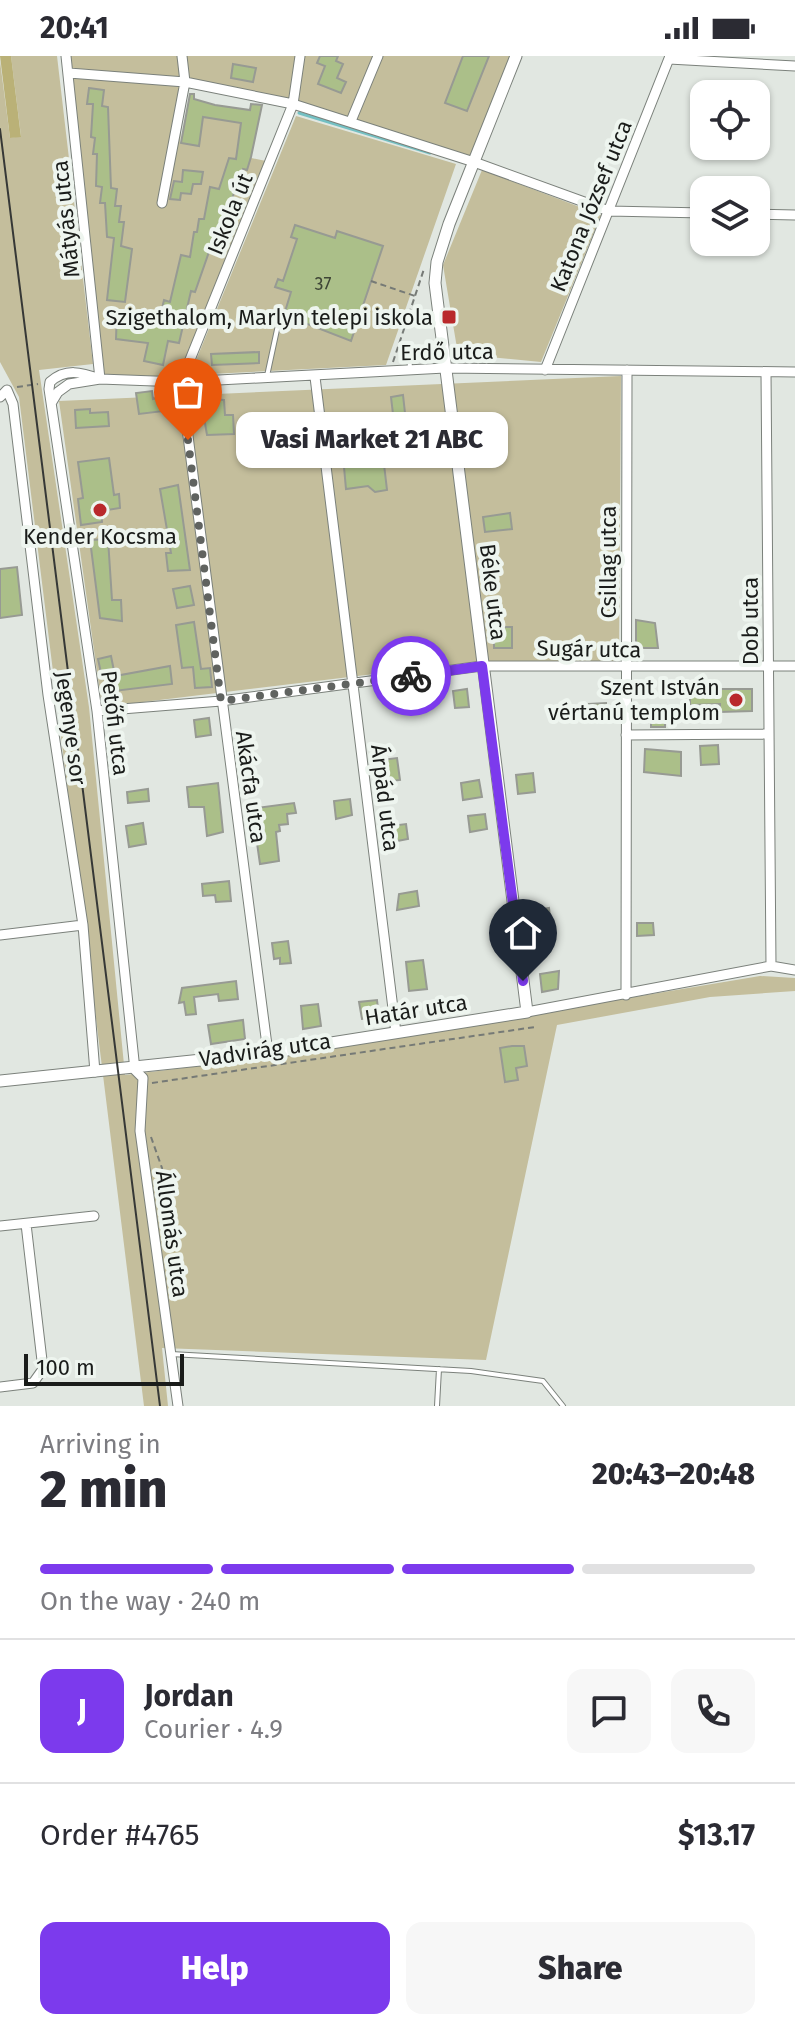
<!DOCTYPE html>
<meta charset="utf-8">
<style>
body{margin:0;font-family:"Fira Sans",sans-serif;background:#f7f7f7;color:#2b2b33;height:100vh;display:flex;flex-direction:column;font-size:30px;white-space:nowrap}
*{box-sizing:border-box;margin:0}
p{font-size:26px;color:#7c7c81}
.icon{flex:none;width:44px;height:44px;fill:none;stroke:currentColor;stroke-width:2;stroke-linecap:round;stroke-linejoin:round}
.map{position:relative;height:1350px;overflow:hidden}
.sheet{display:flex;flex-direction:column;background:#fff;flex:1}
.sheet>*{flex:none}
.fabs{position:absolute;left:690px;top:24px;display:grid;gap:16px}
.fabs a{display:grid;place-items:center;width:80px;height:80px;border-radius:16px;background:#fff;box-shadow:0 2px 6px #0004;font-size:40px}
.scale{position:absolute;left:24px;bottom:20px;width:160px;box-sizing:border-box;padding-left:8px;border:4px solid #1a1c1a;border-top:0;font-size:22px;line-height:28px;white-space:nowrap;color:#1a1c1a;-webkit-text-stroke:6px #eef5ef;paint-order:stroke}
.pin{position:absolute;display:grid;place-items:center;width:68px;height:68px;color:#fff;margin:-82px -34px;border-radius:50% 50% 50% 0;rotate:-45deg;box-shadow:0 0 8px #0007}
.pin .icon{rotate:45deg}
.courier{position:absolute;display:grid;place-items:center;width:80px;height:80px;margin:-40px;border:6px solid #7c3aed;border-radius:50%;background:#fff;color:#222;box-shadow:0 2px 10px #0007}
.bubble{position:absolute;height:56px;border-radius:16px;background:#fff;box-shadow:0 2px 6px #0004;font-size:26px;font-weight:800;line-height:56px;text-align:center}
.overview em{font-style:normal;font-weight:800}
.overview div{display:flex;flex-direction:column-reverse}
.overview{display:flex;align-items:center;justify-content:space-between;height:136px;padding:0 40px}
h1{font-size:52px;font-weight:800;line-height:60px}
.bar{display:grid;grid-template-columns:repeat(4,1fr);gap:12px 8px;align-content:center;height:96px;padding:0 40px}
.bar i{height:10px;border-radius:6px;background:#e1e1e2}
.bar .active{background:#7c3aed}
.bar p{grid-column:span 4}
.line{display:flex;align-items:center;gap:20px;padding:0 40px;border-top:2px solid #e1e1e2}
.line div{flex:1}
.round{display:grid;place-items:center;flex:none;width:84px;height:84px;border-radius:16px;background:#f7f7f7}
.button{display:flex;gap:16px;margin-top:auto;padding:16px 40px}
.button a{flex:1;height:92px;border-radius:16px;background:#7c3aed;color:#fff;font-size:32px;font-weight:800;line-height:92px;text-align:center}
.button a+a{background:#f7f7f7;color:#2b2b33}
.status{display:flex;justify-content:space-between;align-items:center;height:56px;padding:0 40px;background:#fff;direction:ltr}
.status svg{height:22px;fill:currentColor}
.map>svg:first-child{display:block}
.green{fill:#c4be9c}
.forest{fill:#bab177}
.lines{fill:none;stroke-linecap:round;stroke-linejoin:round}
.stream{stroke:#73c0c3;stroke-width:3}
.building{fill:#abbf89;stroke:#979a93;stroke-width:2}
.service-casing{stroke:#7b817b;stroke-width:6}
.minor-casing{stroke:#7b817b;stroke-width:11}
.tertiary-casing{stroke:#7b817b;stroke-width:13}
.path{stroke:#767a76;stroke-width:2;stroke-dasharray:6 4;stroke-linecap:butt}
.service{stroke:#fff;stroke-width:4}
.minor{stroke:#fff;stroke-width:9}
.tertiary{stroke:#fff;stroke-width:11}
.tram{stroke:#363836;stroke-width:2}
.done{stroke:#606360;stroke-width:8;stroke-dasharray:0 14.4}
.route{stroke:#7c3aed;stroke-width:10}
.poi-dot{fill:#b9292b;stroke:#eef5ef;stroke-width:3}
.labels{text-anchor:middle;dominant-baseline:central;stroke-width:8;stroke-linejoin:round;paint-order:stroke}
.number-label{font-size:18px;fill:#3e4536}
.street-label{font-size:22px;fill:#1a1c1a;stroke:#eef5ef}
.poi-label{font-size:22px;fill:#1a1c1a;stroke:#eef5ef;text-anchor:end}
</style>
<div class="status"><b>20:41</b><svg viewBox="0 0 49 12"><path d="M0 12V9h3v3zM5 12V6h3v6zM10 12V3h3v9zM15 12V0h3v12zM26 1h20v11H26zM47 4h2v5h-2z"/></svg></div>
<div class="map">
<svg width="795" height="1350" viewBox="0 0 795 1350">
<rect width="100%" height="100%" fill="#e1e7e1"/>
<path class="green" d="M11 0H57L93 308 39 314 89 651 125 1019 267 1002 760 920 795 922V935L710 941 557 969 486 1304 162 1292 168 1350H144L19 341 0 306V5L10 82 21 80Z
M66 0H516L474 106 351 65 185 27 180 87 199 90 203 61 241 67 237 99 266 105 181 326 100 320Z
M296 60 456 108 386 309 190 319Z
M482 114 601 159 541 306 458 298 443 209Z
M621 320 619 606H474L102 651 59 345Z"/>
<path class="forest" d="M0 0H11L21 81 10 82Z"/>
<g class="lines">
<path class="stream" d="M299 57 430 97"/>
</g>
<path class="building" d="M320 0H338L336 5 343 8 337 22 346 26 341 37 318 28 325 10 317 7Z
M463 0H489L467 55 445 47Z
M233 8 256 12 253 26 231 22Z
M89 32 104 34 102 50 108 51 111 132 117 133 115 150H121L119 166H124L121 190 132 193 125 246 107 244 114 182 107 181 105 147H100L102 131 96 130 97 98H93L95 82 91 81 93 48H87Z
M190 38H194V43L215 49 250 54 251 48 262 49 251 101 247 114 243 113 239 120 217 194 210 193 195 236 191 235 179 287 168 285 163 309 144 305 148 287 116 283 117 254 160 261 164 244 170 246 181 199 190 201 194 176H197L199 163H204L210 131 219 133 229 102 236 103 241 67 203 61 199 90 181 87Z
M183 114 203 116 201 128H193L191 138 181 137 180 144 170 143 174 125 182 126Z
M295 169 335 182 337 175 383 190 351 285 284 259 291 236 275 231 278 223 283 225 297 183 291 181Z
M259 296V307L212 309 211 298Z
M152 335 153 343 173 339 174 349 163 351 164 355 139 358 136 337Z
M403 339 405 357 393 358 391 341Z
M211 343 224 344 225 359H233L234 378 207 379 201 344Z
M90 353V357L108 356 109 370 76 372 75 354Z
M437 369 438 387 416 389 418 371Z
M383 400 387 434 375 436 368 430 346 433 344 411 370 408 369 401Z
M109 402 114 439 119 438 120 452 101 455 102 466 81 469 78 443 83 442 78 406Z
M178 429 190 514 168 515 166 497H171L160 433Z
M510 457 512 473 485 476 483 461Z
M108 483 112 544H121L122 565 100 562 90 484Z
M17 511 22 559 0 562V513Z
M190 530 194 549 177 552 173 533Z
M636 564 655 567 658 592H636Z
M194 566 201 613 210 612 212 631 195 632 193 611 182 612 176 569Z
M503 571H512V592H494V574H503Z
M111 600 115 620 170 610 172 628 106 636 104 617H101L98 603Z
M712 628V633H752V655L720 656V648L690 649V629Z
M467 633 469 651 455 652 453 635Z
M606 647V665L590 666 589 648Z
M665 652V671H651V653Z
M209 662 211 679 196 681 194 664Z
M718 689 719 708 701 709 700 690Z
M645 693 681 696V720L644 716Z
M397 702 400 724 384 726 381 704Z
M533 717 535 736 518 738 516 719Z
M479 724 482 741 463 744 461 727Z
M218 727 223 776 207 780 204 751H189L187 731Z
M148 733 149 745 128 747 127 736Z
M350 743 352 759 336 763 334 745Z
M294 747 296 757 287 758 288 768 279 769 280 775 276 776 279 805 260 808 254 766H258L256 752Z
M485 758 487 773 470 776 468 760Z
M143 767 146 788 129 791 126 770Z
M406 768 408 783 392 786 390 770Z
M229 825 231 845 216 846 215 839 203 840 202 828Z
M417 835 419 850 397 854 399 838Z
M549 852 551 869 534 871 531 855Z
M637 867H653L654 879 637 880Z
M288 885 291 907 280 908V902L274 903 272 887Z
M423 904 427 933 409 935 406 906Z
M559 915 558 933 542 936 540 918Z
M236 925 238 943 219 945 218 938 194 941 196 958 186 959 184 946 179 947 182 932Z
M377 944 379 961 362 963 359 946Z
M318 948 321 970 303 973 301 950Z
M243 964 245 983 211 988 208 969Z
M512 990H524L527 1010 516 1012 518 1024 505 1026 500 992Z"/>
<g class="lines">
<g class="service-casing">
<path id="service" d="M409 295 410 313
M267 320 278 269
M171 1298 471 1315 543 1325 563 1350
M437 1350 439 1313"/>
</g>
<g class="minor-casing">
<path id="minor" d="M66 0 100 323
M669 3 795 10
M69 17 185 26 293 48 474 106 609 155 704 157
M351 65 378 0
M162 147 185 26 182 0
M756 158 795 159
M545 314 670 0
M766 317 771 910
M315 321 396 977
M100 323C81 316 66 312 50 326L49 333 97 655 135 1014 143 1022 140 1075 178 1350
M0 341 7 334 13 348 48 639 83 869 95 1016
M52 346 58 336 69 328 100 323 181 326 445 312 795 316
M97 655 221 645 482 610H795
M626 679 768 678
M0 879 83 869
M626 939 627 314
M527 956 771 910 795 914
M268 997 181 326 293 48 300 0
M0 1170 94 1160
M0 1331 33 1327 43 1313 26 1168"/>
</g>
<g class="tertiary-casing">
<path id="tertiary" d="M0 1025 268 997 527 956 435 227 437 206 449 168 516 0"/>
</g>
<path class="path" d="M371 225 415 240
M393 306 424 213
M17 331 38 328
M152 1027 535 971
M151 1081 162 1112 159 1133"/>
<use href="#service" class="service"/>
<use href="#minor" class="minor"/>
<use href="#tertiary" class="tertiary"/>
<path class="tram" d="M0 73 160 1350"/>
</g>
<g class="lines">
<path class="done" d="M188 384 221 645 411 620"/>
<path class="route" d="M411 620 482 610 523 925"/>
</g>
<g class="poi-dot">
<rect x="441" y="253" width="16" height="16" rx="4"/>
<circle cx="100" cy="454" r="8"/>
<circle cx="736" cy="644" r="8"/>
</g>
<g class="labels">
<g class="number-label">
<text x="323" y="228">37</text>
</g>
<g class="street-label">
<text transform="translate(591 150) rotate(-68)">Katona József utca</text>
<text transform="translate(230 158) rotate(-68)">Iskola út</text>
<text transform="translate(66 163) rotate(-96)">Mátyás utca</text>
<text transform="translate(447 296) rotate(-1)">Erdő utca</text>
<text transform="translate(608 506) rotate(-90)">Csillag utca</text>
<text transform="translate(493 536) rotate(83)">Béke utca</text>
<text transform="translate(750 565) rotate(-90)">Dob utca</text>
<text transform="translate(589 593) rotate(1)">Sugár utca</text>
<text transform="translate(115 667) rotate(83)">Petőfi utca</text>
<text transform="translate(71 672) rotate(82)">Jegenye sor</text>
<text transform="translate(251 731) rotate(82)">Akácfa utca</text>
<text transform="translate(385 742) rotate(83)">Árpád utca</text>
<text transform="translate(416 954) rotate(-9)">Határ utca</text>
<text transform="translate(265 994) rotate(-8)">Vadvirág utca</text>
<text transform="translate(172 1178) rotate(82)">Állomás utca</text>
</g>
<g class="poi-label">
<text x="433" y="261">Szigethalom, Marlyn telepi iskola</text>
<text x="100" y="480" text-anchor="middle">Kender Kocsma</text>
<text x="720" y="631">Szent István<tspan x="720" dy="25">vértanú templom</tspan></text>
</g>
</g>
</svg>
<div class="fabs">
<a><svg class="icon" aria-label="locate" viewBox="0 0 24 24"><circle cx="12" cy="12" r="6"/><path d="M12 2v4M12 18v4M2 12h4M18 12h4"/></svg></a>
<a><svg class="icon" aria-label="layers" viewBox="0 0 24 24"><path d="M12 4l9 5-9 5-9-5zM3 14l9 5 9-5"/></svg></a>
</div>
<div class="scale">100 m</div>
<div class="pin" style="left:188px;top:384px;background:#ea580c"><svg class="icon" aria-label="bag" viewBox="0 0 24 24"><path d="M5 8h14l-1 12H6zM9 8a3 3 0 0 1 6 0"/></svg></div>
<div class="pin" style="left:523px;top:925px;background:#1f2937"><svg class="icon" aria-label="home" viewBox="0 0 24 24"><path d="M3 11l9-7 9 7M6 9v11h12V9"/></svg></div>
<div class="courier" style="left:411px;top:620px"><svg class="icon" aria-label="bike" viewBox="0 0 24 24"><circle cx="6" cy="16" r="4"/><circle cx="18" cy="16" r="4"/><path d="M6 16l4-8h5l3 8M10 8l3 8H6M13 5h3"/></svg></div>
<div class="bubble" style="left:236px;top:356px;width:272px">Vasi Market 21 ABC</div>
</div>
<section class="sheet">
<div class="overview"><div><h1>2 min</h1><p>Arriving in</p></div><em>20:43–20:48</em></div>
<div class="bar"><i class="active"></i><i class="active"></i><i class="active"></i><i></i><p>On the way · 240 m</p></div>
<div class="line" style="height:144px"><b class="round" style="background:#7c3aed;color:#fff">J</b><div><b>Jordan</b><p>Courier · 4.9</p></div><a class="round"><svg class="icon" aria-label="chat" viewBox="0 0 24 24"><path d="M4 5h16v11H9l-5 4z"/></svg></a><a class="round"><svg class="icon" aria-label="phone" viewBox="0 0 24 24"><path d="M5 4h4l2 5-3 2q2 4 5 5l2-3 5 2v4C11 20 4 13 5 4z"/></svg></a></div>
<div class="line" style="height:104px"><div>Order #4765</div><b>$13.17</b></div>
<div class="button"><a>Help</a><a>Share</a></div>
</section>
